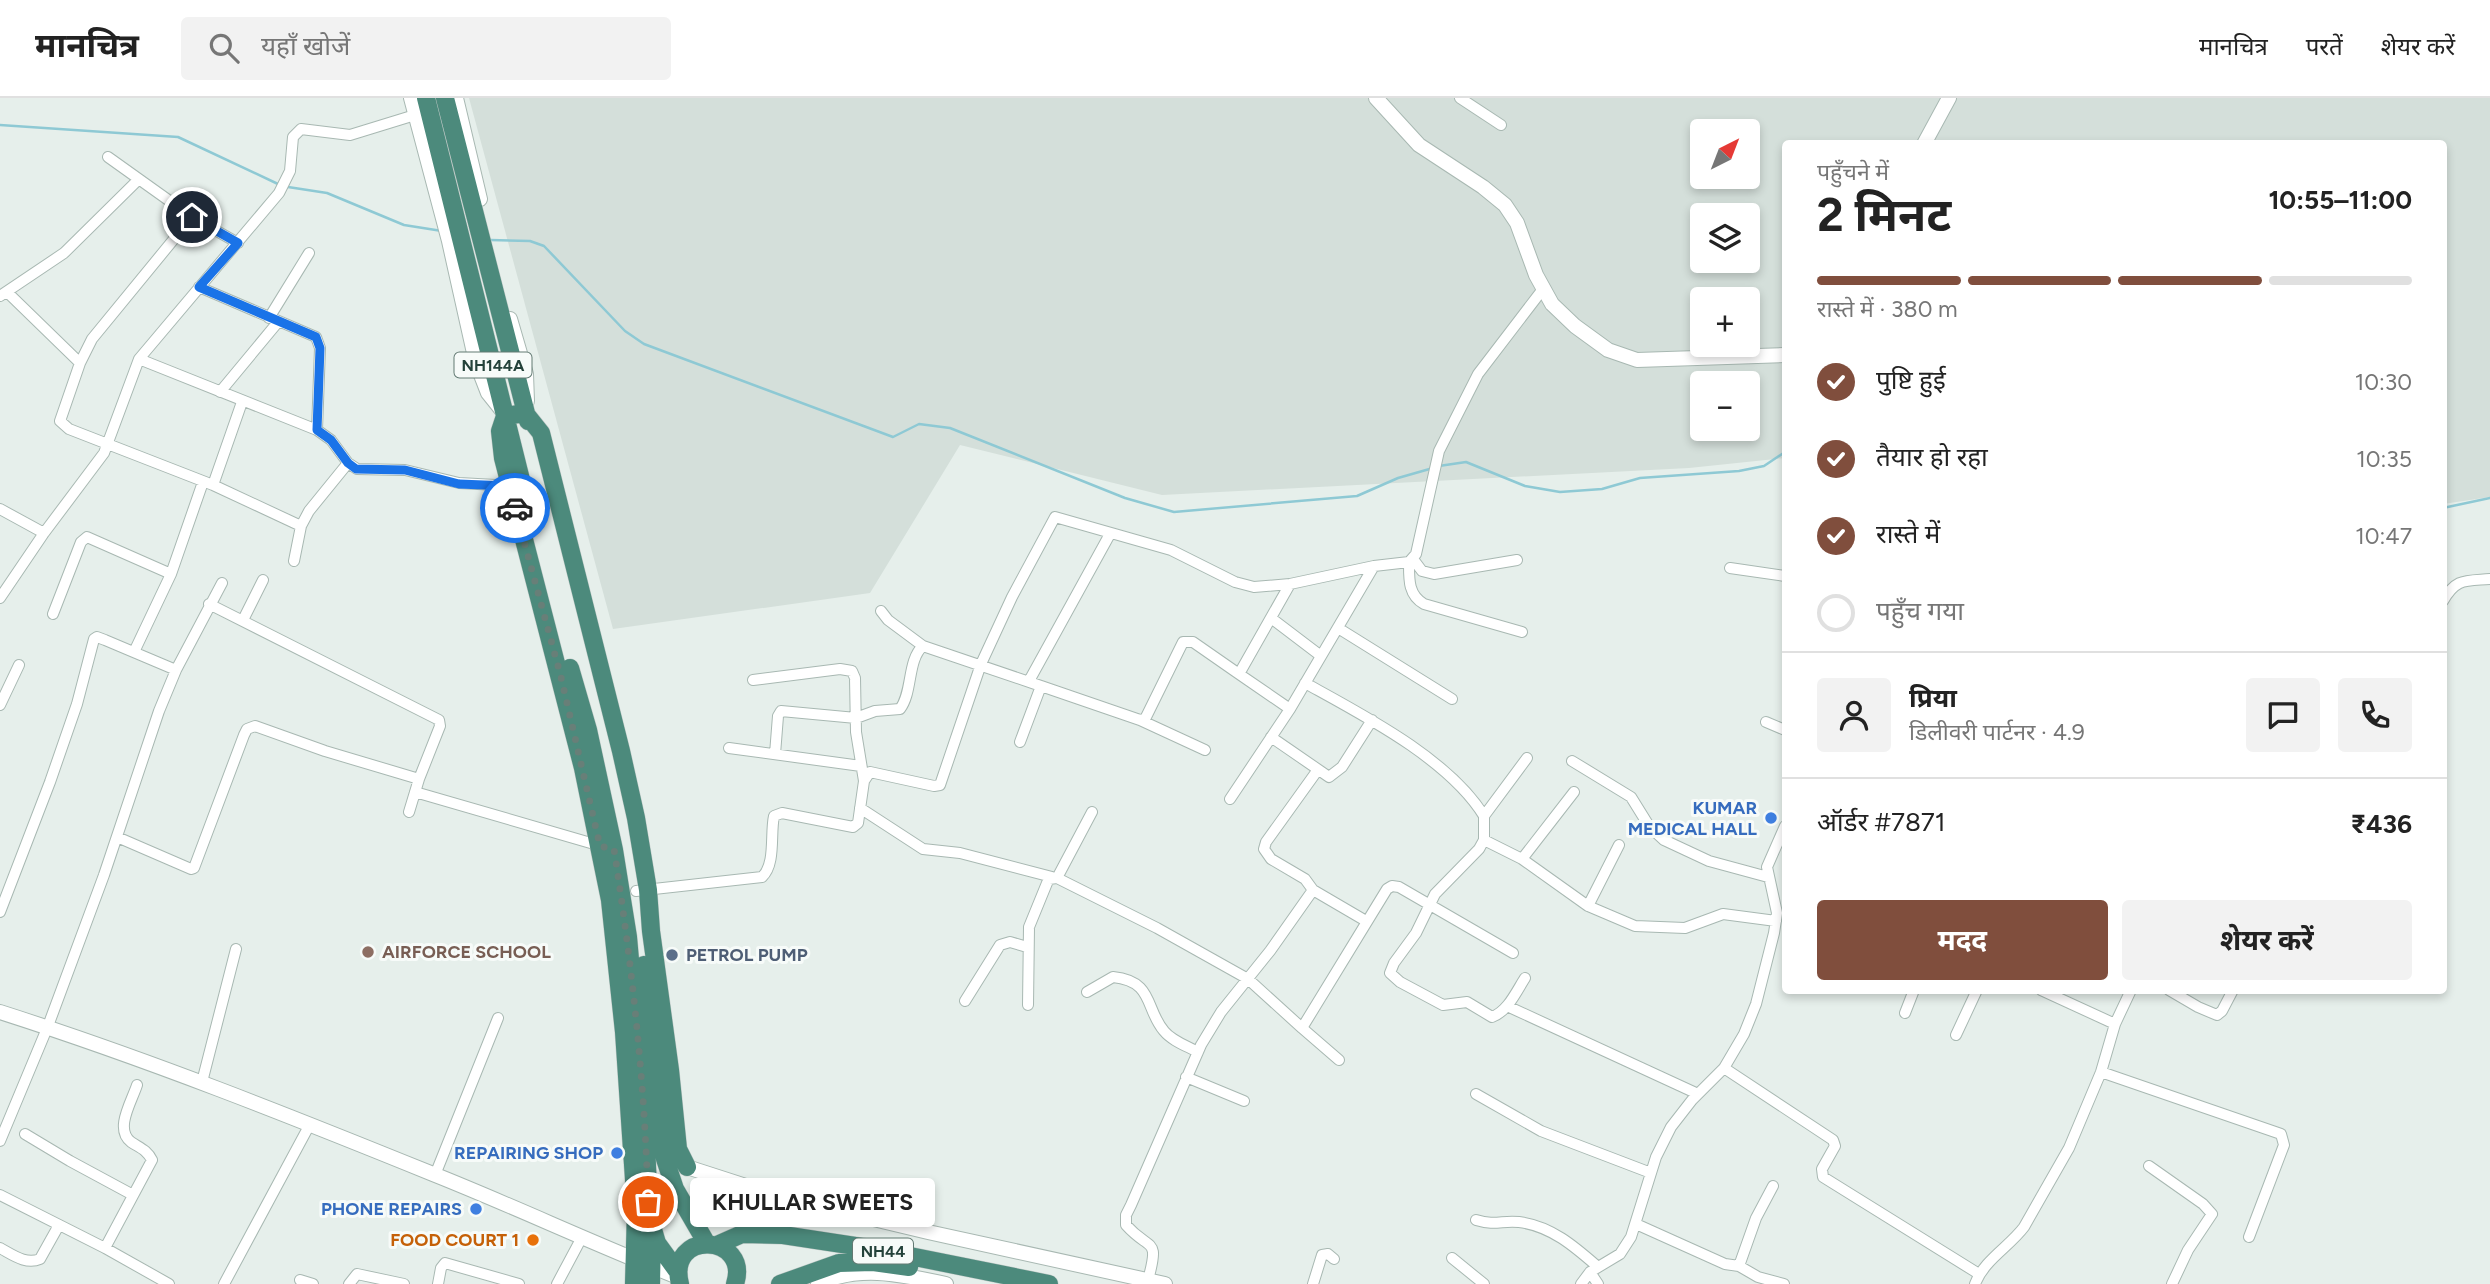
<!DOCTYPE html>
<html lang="hi">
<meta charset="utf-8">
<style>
body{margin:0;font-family:Figtree,"Noto Sans Devanagari",sans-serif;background:#f2f2f2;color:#222;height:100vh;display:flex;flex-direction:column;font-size:26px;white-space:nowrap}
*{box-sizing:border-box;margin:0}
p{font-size:23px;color:#767676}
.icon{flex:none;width:38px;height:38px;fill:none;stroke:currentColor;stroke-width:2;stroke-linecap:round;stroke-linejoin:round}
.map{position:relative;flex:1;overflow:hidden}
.panel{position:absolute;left:1782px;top:42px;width:665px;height:854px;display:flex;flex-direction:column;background:#fff;border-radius:7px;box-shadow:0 4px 10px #0003}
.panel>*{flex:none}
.needle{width:46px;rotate:42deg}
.tools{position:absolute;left:1690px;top:21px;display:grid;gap:14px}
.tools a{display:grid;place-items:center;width:70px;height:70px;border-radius:7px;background:#fff;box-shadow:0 4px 10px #0003;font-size:35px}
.pin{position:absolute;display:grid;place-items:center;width:60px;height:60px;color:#fff;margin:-30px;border:4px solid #fff;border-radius:50%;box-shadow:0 2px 7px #0007}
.courier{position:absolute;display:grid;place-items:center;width:70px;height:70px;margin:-35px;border:5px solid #1a73e8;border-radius:50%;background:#fff;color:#222;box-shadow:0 2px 9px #0007}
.bubble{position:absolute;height:49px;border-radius:7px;background:#fff;box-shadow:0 4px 10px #0003;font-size:23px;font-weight:700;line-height:49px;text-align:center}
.headline em{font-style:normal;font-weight:700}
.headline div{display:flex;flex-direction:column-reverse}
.headline{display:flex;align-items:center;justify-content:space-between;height:119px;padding:0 35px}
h1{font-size:46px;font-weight:700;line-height:52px}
.bar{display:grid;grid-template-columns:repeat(4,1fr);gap:10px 7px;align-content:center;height:84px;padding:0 35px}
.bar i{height:9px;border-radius:5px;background:#e0e0e0}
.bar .current{background:#804e3d}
.bar p{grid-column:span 4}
.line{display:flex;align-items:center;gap:18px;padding:0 35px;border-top:2px solid #e0e0e0}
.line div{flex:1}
.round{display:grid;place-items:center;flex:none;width:74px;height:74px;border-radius:7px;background:#f2f2f2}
ol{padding:0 35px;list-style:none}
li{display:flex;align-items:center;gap:21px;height:77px}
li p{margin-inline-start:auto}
li .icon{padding:7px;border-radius:50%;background:#804e3d;color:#fff;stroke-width:4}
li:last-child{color:#767676}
li i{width:38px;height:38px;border:4px solid #e0e0e0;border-radius:50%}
.cta{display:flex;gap:14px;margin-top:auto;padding:14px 35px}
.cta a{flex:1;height:80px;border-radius:7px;background:#804e3d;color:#fff;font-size:28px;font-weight:700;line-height:80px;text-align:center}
.cta a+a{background:#f2f2f2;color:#222}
header{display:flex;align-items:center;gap:42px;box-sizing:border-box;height:98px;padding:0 35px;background:#fff;border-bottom:2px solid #e0e0e0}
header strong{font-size:33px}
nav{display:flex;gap:38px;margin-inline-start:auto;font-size:24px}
.search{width:490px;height:63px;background:#f2f2f2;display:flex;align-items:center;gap:18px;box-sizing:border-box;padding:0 24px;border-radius:7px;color:#767676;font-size:26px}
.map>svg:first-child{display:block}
.built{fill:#d4dfda;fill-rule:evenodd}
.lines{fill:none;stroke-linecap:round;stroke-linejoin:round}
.stream{stroke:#8ec9d4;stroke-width:2.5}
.minor-casing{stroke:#a8b8b2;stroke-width:12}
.tertiary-casing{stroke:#a8b8b2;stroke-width:16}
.trunk-casing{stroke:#c2cac8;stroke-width:19}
.minor{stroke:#fff;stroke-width:10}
.tertiary{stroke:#fff;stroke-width:14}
.trunk{stroke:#4c8a7c;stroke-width:18}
.done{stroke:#687f78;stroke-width:7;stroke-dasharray:0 12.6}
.route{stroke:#1a73e8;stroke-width:9}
.shop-dot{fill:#3f7fe0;stroke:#f7fbf9;stroke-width:2.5}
.education-dot{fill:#8d6e63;stroke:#f7fbf9;stroke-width:2.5}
.service-dot{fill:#5c6f8a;stroke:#f7fbf9;stroke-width:2.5}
.food-dot{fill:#e8710a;stroke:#f7fbf9;stroke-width:2.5}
.labels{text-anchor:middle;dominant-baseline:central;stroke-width:6;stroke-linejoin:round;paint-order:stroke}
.shield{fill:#f7fbf9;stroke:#637a73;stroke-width:2}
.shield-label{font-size:16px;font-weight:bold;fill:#24423a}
.shop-label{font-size:18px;font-weight:bold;fill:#366cbe;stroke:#f7fbf9;text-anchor:end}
.education-label{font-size:18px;font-weight:bold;fill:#785e54;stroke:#f7fbf9;text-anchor:start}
.service-label{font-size:18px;font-weight:bold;fill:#4e5e75;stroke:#f7fbf9;text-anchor:start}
.food-label{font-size:18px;font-weight:bold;fill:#c56008;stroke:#f7fbf9;text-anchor:end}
</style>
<header>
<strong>मानचित्र</strong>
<div class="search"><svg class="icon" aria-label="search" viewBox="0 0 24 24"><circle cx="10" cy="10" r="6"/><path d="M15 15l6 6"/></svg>यहाँ खोजें</div>
<nav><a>मानचित्र</a><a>परतें</a><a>शेयर करें</a></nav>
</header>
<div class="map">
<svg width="2490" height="1186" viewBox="0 0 2490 1186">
<rect width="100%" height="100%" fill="#e6efeb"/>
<path class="built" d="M469 0H2490V399L2443 406V46H1785V360L1689 370 1162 397 960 347 870 495 613 531ZM1703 33H1748V79H1703ZM1703 117H1748V163H1703ZM1703 201H1748V247H1703ZM1703 285H1748V331H1703Z"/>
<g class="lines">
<path class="stream" d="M0 27 178 39 278 86
M288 89 327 95 404 127 442 133
M490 142 530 143 544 148 625 233 644 246 893 339 919 326 950 330 1125 400 1174 414 1357 398 1398 380 1433 370
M1439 368 1466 364 1525 388 1560 394 1602 391 1640 380 1739 373 1764 368 1785 354
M2443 410 2490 400"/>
<g class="minor-casing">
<path id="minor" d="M1460 0 1501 27
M108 59 192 119 238 145
M192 119 92 241 80 265 60 323 69 331 213 387 301 428
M199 189 316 239 320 250 317 332
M7 194 80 265
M0 198 64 155 138 82
M269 220 309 155
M139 261 317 332 331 342 348 365 357 371 405 372 459 385 516 388
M220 294 278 224
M213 387 242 304
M0 411 44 435
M1413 461 1422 473 1434 476 1517 462
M294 463 301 428 309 413 348 365
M1409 464C1409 481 1408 497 1424 506L1522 534
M1730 470 1785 478
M1290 486 1239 576 1290 611 1374 468
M0 500 44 435 104 355 139 261 279 95 290 73 293 39 301 31 350 37 415 17
M2443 503C2456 480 2465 483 2490 481
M209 506 439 622 440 628 419 681 409 714
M881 513 888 522 923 548
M53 516 81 444 87 439 171 476
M1271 520 1321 558
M243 522 263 482
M1338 530 1452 601
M134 554 171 476 203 384
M753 582 840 571 852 573 855 580 856 634 864 683
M1029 583 1110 436
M1305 585C1363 617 1449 661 1484 718
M0 607 19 567
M1140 622 1205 652
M1766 624 1785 632
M1271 639 1329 679 1342 669 1372 622
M1020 644 1041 588 1140 622 1145 621 1148 615 1183 544H1193L1239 576
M729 650 861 668
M775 656 778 618 781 613 856 620 875 613 900 611C913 594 907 562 923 548L1041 588
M1572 663 1631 699 1649 728 1664 742 1709 763 1768 779
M1317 673 1266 744 1264 751 1271 761 1305 781 1313 792 1366 823
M415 694 601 748
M1230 701 1290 611
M860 710 923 751 960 755 1052 779
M117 739 191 771 194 770 244 637 247 631 255 628 325 653 419 681
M1484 742 1522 761 1588 808 1635 828 1685 830 1723 816 1776 823
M1522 761 1574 694
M1057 780 1092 714
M636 793 762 779C776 766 770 736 774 718L782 715 853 729 858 725 864 683 870 674 934 688 940 687 981 566 1012 499 1055 419 1171 452 1235 484 1254 489 1290 486 1374 468 1409 464 1416 456 1439 353 1478 276 1543 191
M1588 808 1619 747
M0 814 50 684 77 606 94 541 97 539 105 542 176 572
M1525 880C1516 894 1508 913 1492 919L1467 904 1443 907 1400 884 1390 875 1394 865 1416 835 1435 796 1479 751 1484 742V718L1527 660
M2041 892 2115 926
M2169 892 2198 909 2217 917 2222 913 2233 892
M1087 894 1113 879C1154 883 1145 911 1164 933 1172 943 1187 948 1198 954
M965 903 1000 847 1010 844 1027 849
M1028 907 1029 829 1047 785 1049 781 1057 780 1157 830 1248 881 1302 930
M1507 908 1698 996
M1905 915 1914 892
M1956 937 1977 892
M1339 962 1302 930 1387 791 1392 788 1399 789 1513 855
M1724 970 1833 1042 1835 1048 1822 1071 1823 1079 1979 1176
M2101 974 2281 1036 2284 1047 2249 1139
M1186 979 1244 1003
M202 984 236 851
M1476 996 1541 1033 1651 1075
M25 1036 70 1063 133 1097
M0 1043 48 928 104 777 159 613 176 572 222 485
M2149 1068 2203 1106 2212 1116 2188 1152 2172 1186
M435 1077 498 920
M0 1097 105 1150 169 1186
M1476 1122C1496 1128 1502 1122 1519 1124 1551 1128 1574 1148 1598 1169
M1636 1126 1725 1166 1739 1168 1756 1120 1773 1088
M0 1150C13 1157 26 1167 40 1161L59 1127
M105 1150 152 1062C147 1052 140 1050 131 1044 114 1031 132 1003 137 987
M1452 1160 1484 1186
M1739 1168 1758 1179 1784 1186
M1590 1174 1598 1186
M300 1182 313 1186
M1148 1182C1160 1138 1150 1154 1126 1127V1117L1131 1107 1201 947 1221 914 1270 853 1313 792
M224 1186 309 1028
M349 1186 357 1176 404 1186
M438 1186 441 1170 445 1165 519 1186
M557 1186 581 1141
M1313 1186 1322 1157 1328 1156 1334 1161
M1581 1186 1590 1174 1620 1156 1631 1139 1656 1059 1671 1029 1692 1002 1724 970 1744 936 1756 906 1774 835 1777 815 1767 769 1785 728
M1975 1186C1984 1162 2009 1149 2024 1129L2069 1050 2101 974 2115 926 2131 892"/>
</g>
<g class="tertiary-casing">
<path id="tertiary" d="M411 0 449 143 476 264 488 295 504 315
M456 0 480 101
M1376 0 1419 47 1483 89 1505 107 1517 125 1536 177 1552 206 1575 228 1608 252 1637 262 1785 257
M1924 46 1949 0
M510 221 526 276 527 303
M0 914C147 961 290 1018 433 1076 516 1109 596 1147 678 1179
M687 1069 777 1098 928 1134 1165 1186
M818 1186C860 1166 903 1177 946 1186"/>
</g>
<g class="trunk-casing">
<path id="trunk" d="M426 0 529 414
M445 0 528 323
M570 570 588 632 614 752 628 839 646 1042 649 1118 657 1145 678 1174
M644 867 656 1005 665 1061 675 1091 707 1146
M717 1147 742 1136 783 1137 875 1151 1049 1186
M634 1186 636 1111 624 934 610 802 583 670 503 360 500 333 505 318 525 315 541 335 621 653 636 720 648 792 651 833 670 972 678 1051 687 1069
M651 1186 652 1137
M680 1186C666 1131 751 1136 735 1186
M780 1186 839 1165 873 1164 909 1169"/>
</g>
<use href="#minor" class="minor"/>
<use href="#tertiary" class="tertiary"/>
<use href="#trunk" class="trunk"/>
</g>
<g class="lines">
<path class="done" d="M515 410 561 579 600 748 614 751C632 868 645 986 648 1104"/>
<path class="route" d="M192 119 238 145 199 189 316 239 320 250 317 332 331 342 348 365 356 371 405 372 459 386 509 388 515 410"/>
</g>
<g class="shop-dot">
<circle cx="1771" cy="720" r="7"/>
<circle cx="617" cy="1055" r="7"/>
<circle cx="476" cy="1111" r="7"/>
</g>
<circle class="education-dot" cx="368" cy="854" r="7"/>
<circle class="service-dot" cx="672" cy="857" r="7"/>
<circle class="food-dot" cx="533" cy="1142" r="7"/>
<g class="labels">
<g class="shield">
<rect x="454.5" y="254.5" width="77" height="25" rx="5"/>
<rect x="853" y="1140.5" width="60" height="25" rx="5"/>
</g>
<g class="shield-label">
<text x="493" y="267">NH144A</text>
<text x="883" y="1153">NH44</text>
</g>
<g class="shop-label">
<text x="1757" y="710">KUMAR<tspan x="1757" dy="21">MEDICAL HALL</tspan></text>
<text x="603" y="1055">REPAIRING SHOP</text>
<text x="462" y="1111">PHONE REPAIRS</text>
</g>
<g class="education-label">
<text x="382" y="854">AIRFORCE SCHOOL</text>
</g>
<g class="service-label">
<text x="686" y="857">PETROL PUMP</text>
</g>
<g class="food-label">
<text x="519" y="1142">FOOD COURT 1</text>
</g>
</g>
</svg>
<div class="tools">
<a><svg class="needle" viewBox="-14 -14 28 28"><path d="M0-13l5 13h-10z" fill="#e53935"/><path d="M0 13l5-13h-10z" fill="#767676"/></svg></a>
<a><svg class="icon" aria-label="layers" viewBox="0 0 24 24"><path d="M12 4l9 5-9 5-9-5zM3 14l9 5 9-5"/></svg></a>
<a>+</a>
<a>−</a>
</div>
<div class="pin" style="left:648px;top:1104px;background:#ea580c"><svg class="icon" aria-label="bag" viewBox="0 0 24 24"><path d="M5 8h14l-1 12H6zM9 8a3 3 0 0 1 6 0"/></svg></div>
<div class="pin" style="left:192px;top:119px;background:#1f2937"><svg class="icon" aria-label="home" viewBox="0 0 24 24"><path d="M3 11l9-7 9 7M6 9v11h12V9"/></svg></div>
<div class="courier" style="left:515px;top:410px"><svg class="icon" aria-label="car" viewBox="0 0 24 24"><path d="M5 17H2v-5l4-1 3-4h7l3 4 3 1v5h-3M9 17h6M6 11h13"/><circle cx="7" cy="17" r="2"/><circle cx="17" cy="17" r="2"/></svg></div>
<div class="bubble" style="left:690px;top:1080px;width:245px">KHULLAR SWEETS</div>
<section class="panel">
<div class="headline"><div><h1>2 मिनट</h1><p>पहुँचने में</p></div><em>10:55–11:00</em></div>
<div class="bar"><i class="current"></i><i class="current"></i><i class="current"></i><i></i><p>रास्ते में · 380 m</p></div>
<ol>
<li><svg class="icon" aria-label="check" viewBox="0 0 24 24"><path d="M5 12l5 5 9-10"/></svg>पुष्टि हुई<p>10:30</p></li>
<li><svg class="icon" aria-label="check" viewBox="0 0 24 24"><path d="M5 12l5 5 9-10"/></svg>तैयार हो रहा<p>10:35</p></li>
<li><svg class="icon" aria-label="check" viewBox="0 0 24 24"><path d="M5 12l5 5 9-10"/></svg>रास्ते में<p>10:47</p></li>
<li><i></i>पहुँच गया</li>
</ol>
<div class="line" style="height:126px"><a class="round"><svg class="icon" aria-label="person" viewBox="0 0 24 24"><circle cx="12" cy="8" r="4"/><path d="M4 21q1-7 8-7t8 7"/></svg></a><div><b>प्रिया</b><p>डिलीवरी पार्टनर · 4.9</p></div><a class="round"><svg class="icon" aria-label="chat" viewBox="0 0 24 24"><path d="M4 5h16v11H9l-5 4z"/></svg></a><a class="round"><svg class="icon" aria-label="phone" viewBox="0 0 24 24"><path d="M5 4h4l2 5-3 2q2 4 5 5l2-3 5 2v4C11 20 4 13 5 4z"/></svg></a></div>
<div class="line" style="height:91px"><div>ऑर्डर #7871</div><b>₹436</b></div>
<div class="cta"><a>मदद</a><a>शेयर करें</a></div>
</section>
</div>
